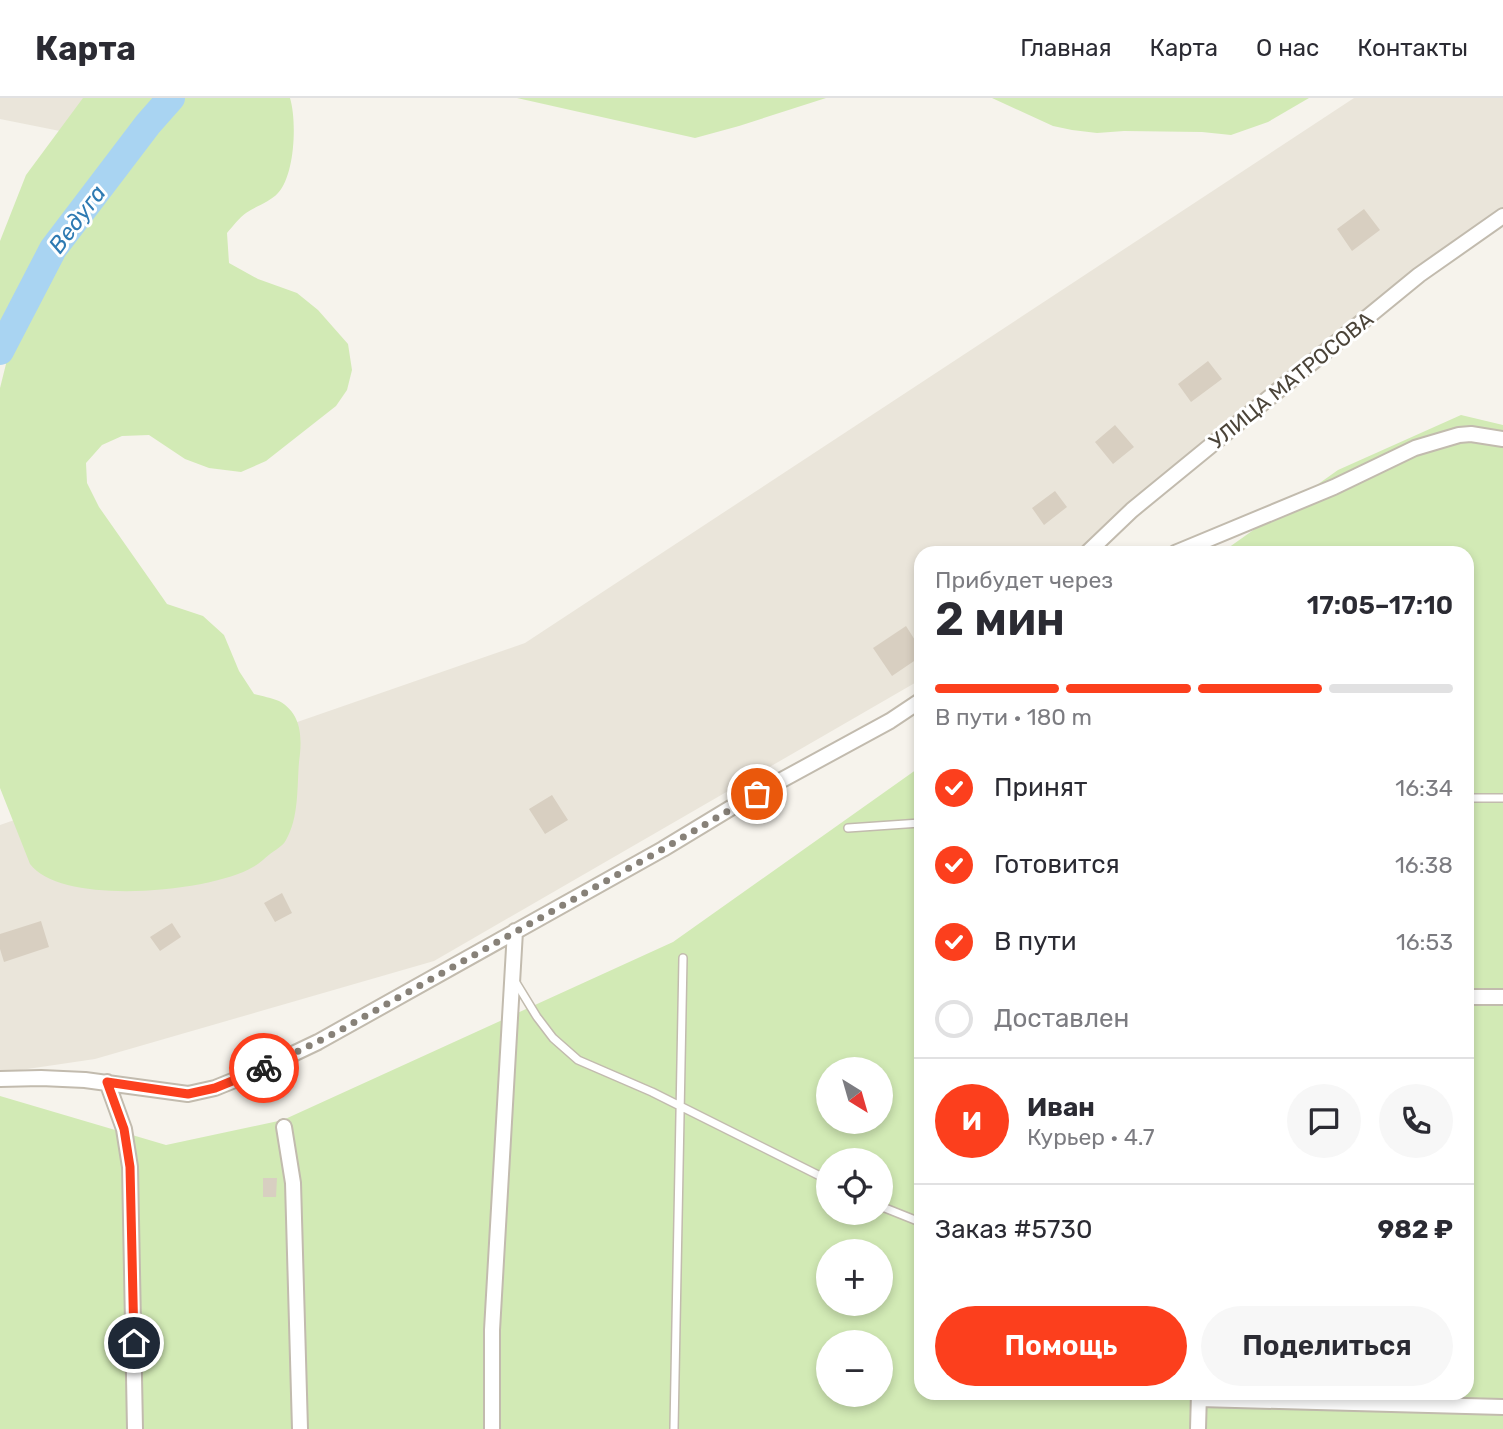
<!DOCTYPE html>
<html lang="ru">
<meta charset="utf-8">
<style>
body{margin:0;font-family:Rubik,sans-serif;background:#f7f7f7;color:#2b2b33;height:100vh;display:flex;flex-direction:column;font-size:26px;white-space:nowrap}
*{box-sizing:border-box;margin:0}
p{font-size:23px;color:#7c7c81}
.icon{flex:none;width:38px;height:38px;fill:none;stroke:currentColor;stroke-width:2;stroke-linecap:round;stroke-linejoin:round}
.map{position:relative;flex:1;overflow:hidden}
.panel{position:absolute;left:914px;top:448px;width:560px;height:854px;display:flex;flex-direction:column;background:#fff;border-radius:21px;box-shadow:0 4px 10px #0003}
.panel>*{flex:none}
.needle{width:46px;rotate:143deg}
.buttons{position:absolute;left:816px;top:959px;display:grid;gap:14px}
.buttons a{display:grid;place-items:center;width:77px;height:77px;border-radius:50%;background:#fff;box-shadow:0 4px 10px #0003;font-size:35px}
.pin{position:absolute;display:grid;place-items:center;width:60px;height:60px;color:#fff;margin:-30px;border:4px solid #fff;border-radius:50%;box-shadow:0 2px 7px #0007}
.courier{position:absolute;display:grid;place-items:center;width:70px;height:70px;margin:-35px;border:5px solid #fc3f1d;border-radius:50%;background:#fff;color:#222;box-shadow:0 2px 9px #0007}
.head em{font-style:normal;font-weight:600}
.head div{display:flex;flex-direction:column-reverse}
.head{display:flex;align-items:center;justify-content:space-between;height:119px;padding:0 21px}
h1{font-size:46px;font-weight:600;line-height:52px}
.bar{display:grid;grid-template-columns:repeat(4,1fr);gap:10px 7px;align-content:center;height:84px;padding:0 21px}
.bar i{height:9px;border-radius:5px;background:#e1e1e2}
.bar .on{background:#fc3f1d}
.bar p{grid-column:span 4}
.line{display:flex;align-items:center;gap:18px;padding:0 21px;border-top:2px solid #e1e1e2}
.line div{flex:1}
.round{display:grid;place-items:center;flex:none;width:74px;height:74px;border-radius:37px;background:#f7f7f7}
ol{padding:0 21px;list-style:none}
li{display:flex;align-items:center;gap:21px;height:77px}
li p{margin-inline-start:auto}
li .icon{padding:7px;border-radius:50%;background:#fc3f1d;color:#fff;stroke-width:4}
li:last-child{color:#7c7c81}
li i{width:38px;height:38px;border:4px solid #e1e1e2;border-radius:50%}
.cta{display:flex;gap:14px;margin-top:auto;padding:14px 21px}
.cta a{flex:1;height:80px;border-radius:42px;background:#fc3f1d;color:#fff;font-size:28px;font-weight:600;line-height:80px;text-align:center}
.cta a+a{background:#f7f7f7;color:#2b2b33}
header{display:flex;align-items:center;gap:42px;box-sizing:border-box;height:98px;padding:0 35px;background:#fff;border-bottom:2px solid #e1e1e2}
header strong{font-size:33px}
nav{display:flex;gap:38px;margin-inline-start:auto;font-size:24px}
.map>svg:first-child{display:block}
.residential{fill:#eae5da}
.green{fill:#d2eab5;fill-rule:evenodd}
.lines{fill:none;stroke-linecap:round;stroke-linejoin:round}
.river{stroke:#a9d4f2;stroke-width:28}
.building{fill:#d8cfc1}
.lane-casing{stroke:#c2bbae;stroke-width:10}
.street-casing{stroke:#c2bbae;stroke-width:18}
.lane{stroke:#fff;stroke-width:7}
.street{stroke:#fff;stroke-width:14}
.done{stroke:#878178;stroke-width:7;stroke-dasharray:0 12.6}
.route{stroke:#fc3f1d;stroke-width:9}
.labels{text-anchor:middle;dominant-baseline:central;stroke-width:6;stroke-linejoin:round;paint-order:stroke}
.street-label{font-size:21px;fill:#4b4439;stroke:#fff}
.water-label{font-size:23px;font-style:italic;fill:#2e7ab2;stroke:#fff}
</style>
<header>
<strong>Карта</strong>
<nav><a>Главная</a><a>Карта</a><a>О нас</a><a>Контакты</a></nav>
</header>
<div class="map">
<svg width="1503" height="1331" viewBox="0 0 1503 1331">
<rect width="100%" height="100%" fill="#f6f3ec"/>
<path class="residential" d="M0 0H107L75 36 0 21Z
M1354 0H1503V113L1088 455H920V582L434 863 95 961 0 975V727L525 545Z"/>
<path class="green" d="M83 0H290C297 23 295 77 278 95 270 104 256 108 246 115 239 120 233 128 227 135L229 165 258 181 297 195 318 212 348 246 352 272 347 292 336 308 266 363 241 374 209 370 185 361 149 337 122 338 102 347 86 365 87 385 99 409 167 506 203 518 224 537 239 573 254 596C262 598 272 600 279 603 303 616 302 642 299 664 297 689 299 720 286 742 283 748 275 752 270 756 265 760 259 766 253 769 212 794 62 809 30 766L0 690V290L6 266 0 261V143L26 77Z
M517 0H826L739 28 695 40Z
M992 0H1309L1268 24 1231 37 1202 34 1124 33 1097 35 1072 32 1053 28Z
M1461 317 1503 327V1331H0V998L166 1047 283 1022 673 844 920 669V1295H1466V455H1221L1338 372ZM828 971H880V1024H828ZM828 1062H880V1115H828ZM828 1153H880V1206H828ZM828 1244H880V1297H828Z"/>
<g class="lines">
<path class="river" d="M0 253 53 151 148 26 171 0"/>
</g>
<path class="building" d="M1364 111 1380 132 1352 153 1337 131Z
M1208 263 1222 281 1191 304 1178 286Z
M1115 327 1134 349 1113 366 1095 344Z
M1055 393 1067 409 1044 427 1032 410Z
M906 528 920 550V559L892 578 873 550Z
M552 697 568 722 545 736 529 711Z
M282 795 292 815 275 824 264 805Z
M41 823 49 849 4 864 0 851V836Z
M172 825 181 839 160 853 150 839Z
M263 1080H277L276 1099H263Z"/>
<g class="lines">
<g class="lane-casing">
<path id="lane" d="M1466 700H1503
M848 730 920 725
M515 883 537 919 553 940 578 962 652 994 828 1082
M880 1108 920 1124
M674 1331 683 860"/>
</g>
<g class="street-casing">
<path id="street" d="M1087 455 1132 412 1419 177 1503 118
M1175 455 1334 389 1415 350 1459 337 1471 336 1503 341
M1466 899H1503
M0 981 41 980 85 982 188 996 215 990 257 973 318 944 663 751 734 708 890 623 920 603
M107 984 124 1031 130 1069 135 1331
M284 1029 293 1085 300 1331
M1199 1301 1503 1309
M492 1331V1232L515 833
M1198 1331 1199 1295"/>
</g>
<use href="#lane" class="lane"/>
<use href="#street" class="street"/>
</g>
<g class="lines">
<path class="done" d="M264 970 337 934 663 751 757 696"/>
<path class="route" d="M134 1245 130 1069 124 1031 107 984 188 996 215 990 264 970"/>
</g>
<g class="labels">
<g class="street-label">
<text transform="translate(1291 282) rotate(-39)">УЛИЦА МАТРОСОВА</text>
</g>
<g class="water-label">
<text transform="translate(77 121) rotate(-53)">Ведуга</text>
</g>
</g>
</svg>
<div class="buttons">
<a><svg class="needle" viewBox="-14 -14 28 28"><path d="M0-13l5 13h-10z" fill="#e53935"/><path d="M0 13l5-13h-10z" fill="#7c7c81"/></svg></a>
<a><svg class="icon" aria-label="locate" viewBox="0 0 24 24"><circle cx="12" cy="12" r="6"/><path d="M12 2v4M12 18v4M2 12h4M18 12h4"/></svg></a>
<a>+</a>
<a>−</a>
</div>
<div class="pin" style="left:757px;top:696px;background:#ea580c"><svg class="icon" aria-label="bag" viewBox="0 0 24 24"><path d="M5 8h14l-1 12H6zM9 8a3 3 0 0 1 6 0"/></svg></div>
<div class="pin" style="left:134px;top:1245px;background:#1f2937"><svg class="icon" aria-label="home" viewBox="0 0 24 24"><path d="M3 11l9-7 9 7M6 9v11h12V9"/></svg></div>
<div class="courier" style="left:264px;top:970px"><svg class="icon" aria-label="bike" viewBox="0 0 24 24"><circle cx="6" cy="16" r="4"/><circle cx="18" cy="16" r="4"/><path d="M6 16l4-8h5l3 8M10 8l3 8H6M13 5h3"/></svg></div>
<section class="panel">
<div class="head"><div><h1>2 мин</h1><p>Прибудет через</p></div><em>17:05–17:10</em></div>
<div class="bar"><i class="on"></i><i class="on"></i><i class="on"></i><i></i><p>В пути · 180 m</p></div>
<ol>
<li><svg class="icon" aria-label="check" viewBox="0 0 24 24"><path d="M5 12l5 5 9-10"/></svg>Принят<p>16:34</p></li>
<li><svg class="icon" aria-label="check" viewBox="0 0 24 24"><path d="M5 12l5 5 9-10"/></svg>Готовится<p>16:38</p></li>
<li><svg class="icon" aria-label="check" viewBox="0 0 24 24"><path d="M5 12l5 5 9-10"/></svg>В пути<p>16:53</p></li>
<li><i></i>Доставлен</li>
</ol>
<div class="line" style="height:126px"><b class="round" style="background:#fc3f1d;color:#fff">И</b><div><b>Иван</b><p>Курьер · 4.7</p></div><a class="round"><svg class="icon" aria-label="chat" viewBox="0 0 24 24"><path d="M4 5h16v11H9l-5 4z"/></svg></a><a class="round"><svg class="icon" aria-label="phone" viewBox="0 0 24 24"><path d="M5 4h4l2 5-3 2q2 4 5 5l2-3 5 2v4C11 20 4 13 5 4z"/></svg></a></div>
<div class="line" style="height:91px"><div>Заказ #5730</div><b>982 ₽</b></div>
<div class="cta"><a>Помощь</a><a>Поделиться</a></div>
</section>
</div>
